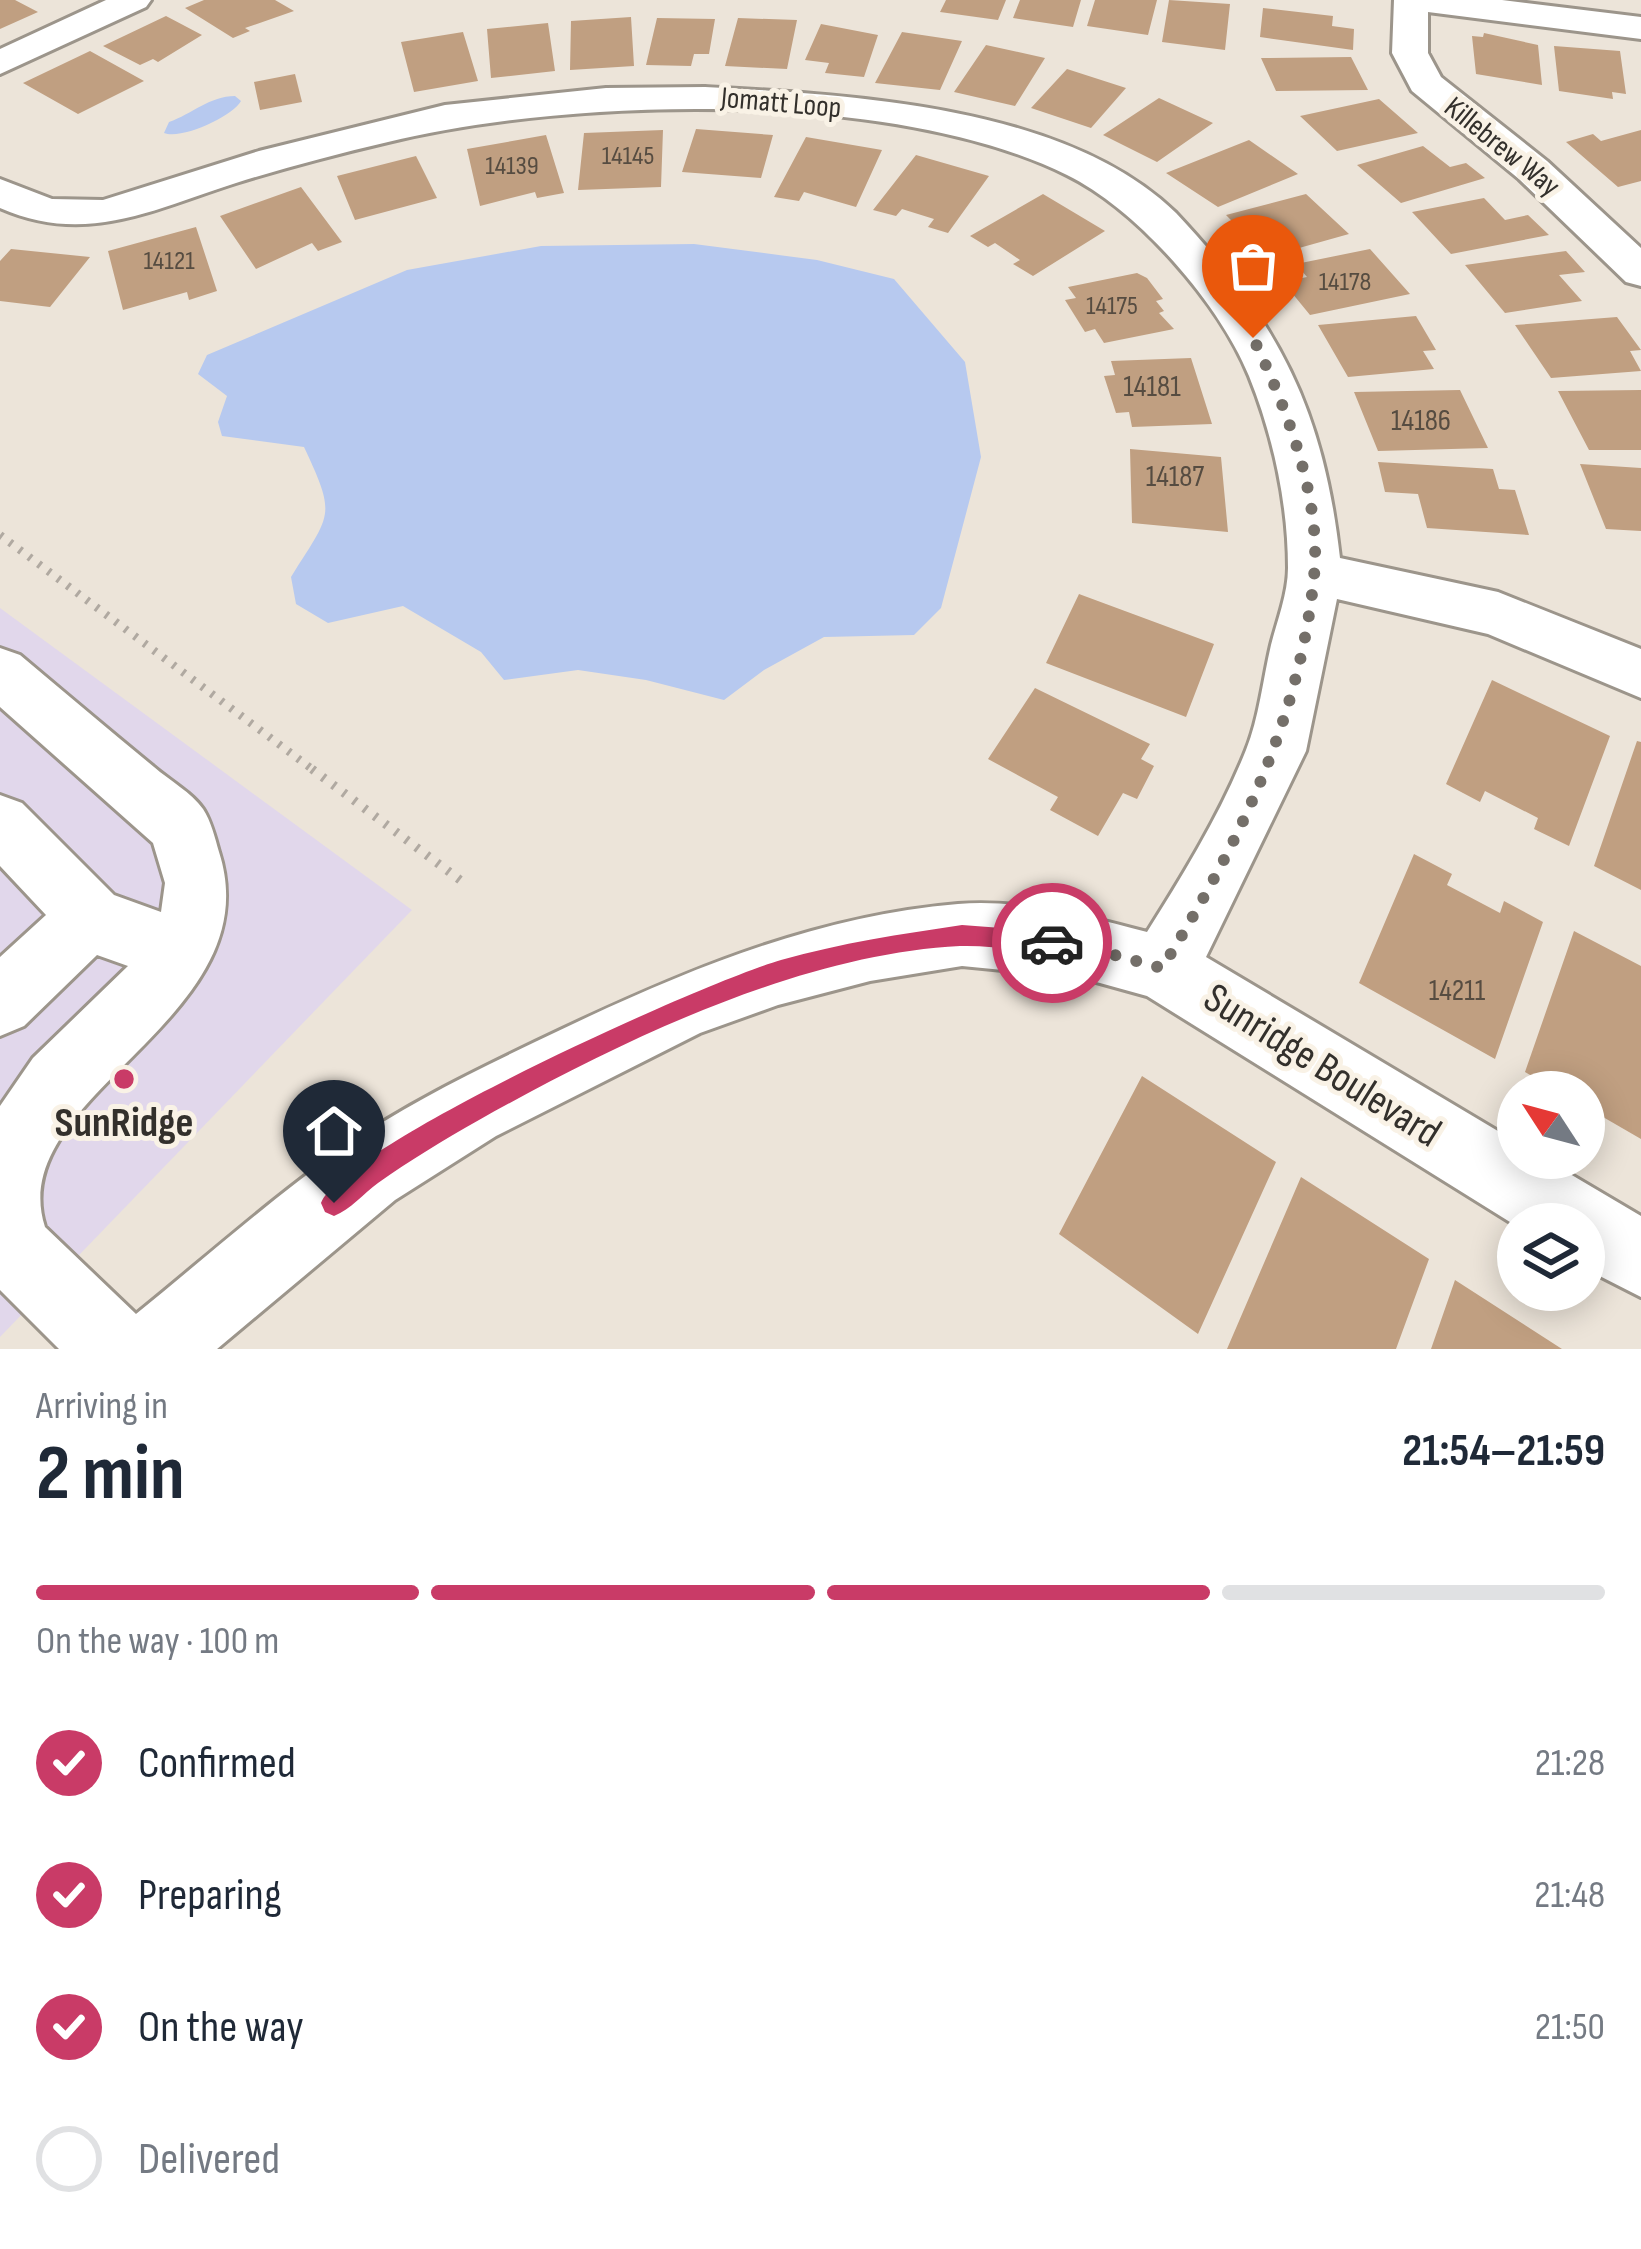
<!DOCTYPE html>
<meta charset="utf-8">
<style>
body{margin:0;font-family:"Sofia Sans Condensed",sans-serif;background:#f2f2f3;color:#1f2937;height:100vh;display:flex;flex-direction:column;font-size:45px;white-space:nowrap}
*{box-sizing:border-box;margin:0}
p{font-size:39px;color:#747a83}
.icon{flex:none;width:66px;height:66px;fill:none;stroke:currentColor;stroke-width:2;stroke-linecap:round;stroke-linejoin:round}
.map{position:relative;height:1349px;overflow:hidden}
.panel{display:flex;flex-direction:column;background:#fff;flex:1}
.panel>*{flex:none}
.needle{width:78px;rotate:306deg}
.controls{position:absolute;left:1497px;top:1071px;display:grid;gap:24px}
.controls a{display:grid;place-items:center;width:108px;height:108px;border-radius:50%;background:#fff;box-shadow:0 6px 30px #0003;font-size:60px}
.pin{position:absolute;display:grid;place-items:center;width:102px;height:102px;color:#fff;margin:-123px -51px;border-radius:50% 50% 50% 0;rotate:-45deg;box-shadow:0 0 12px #0007}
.pin .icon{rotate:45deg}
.courier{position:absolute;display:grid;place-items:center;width:120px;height:120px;margin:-60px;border:9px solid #c93b67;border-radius:50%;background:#fff;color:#222;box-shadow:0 3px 15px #0007}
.overview em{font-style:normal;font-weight:700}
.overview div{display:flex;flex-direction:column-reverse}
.overview{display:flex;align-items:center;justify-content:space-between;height:204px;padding:0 36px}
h1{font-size:78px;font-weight:700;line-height:90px}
.bar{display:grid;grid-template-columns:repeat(4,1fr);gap:18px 12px;align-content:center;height:144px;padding:0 36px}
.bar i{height:15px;border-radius:9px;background:#e0e1e3}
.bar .active{background:#c93b67}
.bar p{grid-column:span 4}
ol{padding:0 36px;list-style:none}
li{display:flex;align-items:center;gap:36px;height:132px}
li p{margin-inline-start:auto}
li .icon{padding:12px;border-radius:50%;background:#c93b67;color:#fff;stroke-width:4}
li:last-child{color:#747a83}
li i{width:66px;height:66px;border:6px solid #e0e1e3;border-radius:50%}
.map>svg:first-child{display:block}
.education{fill:#e1d7eb}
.water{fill:#b7c9ef}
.building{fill:#c09f81}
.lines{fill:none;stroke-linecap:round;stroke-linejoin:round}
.minor-casing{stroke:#9c958b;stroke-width:6}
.path-far1{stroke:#b0a9a1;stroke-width:8;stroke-dasharray:3 9;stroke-linecap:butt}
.path{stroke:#b0a9a1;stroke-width:9;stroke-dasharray:3 10;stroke-linecap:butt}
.minor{fill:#fff;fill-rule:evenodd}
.route{fill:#c93b67}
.done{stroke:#746f69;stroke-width:12;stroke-dasharray:0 21.6}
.poi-dot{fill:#c93b67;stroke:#f9f2e6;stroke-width:4.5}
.labels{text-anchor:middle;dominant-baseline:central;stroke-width:10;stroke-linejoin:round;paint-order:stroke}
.far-number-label{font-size:27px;fill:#564c41}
.far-street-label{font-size:30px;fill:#33302c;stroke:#f9f2e6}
.number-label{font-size:30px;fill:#564c41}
.near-street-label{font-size:42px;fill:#33302c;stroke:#f9f2e6}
.near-poi-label{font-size:42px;font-weight:bold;fill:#33302c;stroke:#f9f2e6}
</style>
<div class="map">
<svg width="1641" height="1349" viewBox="0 0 1641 1349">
<rect width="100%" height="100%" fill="#ece4d9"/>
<path class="education" d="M0 608 412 910 0 1337Z"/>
<path class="water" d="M235 96 241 101C233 116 182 140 164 133L169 122C192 114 210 96 235 96Z
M694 244 817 260 894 279 965 362 981 457 941 608 914 635 824 637 764 670 724 700 646 680 578 670 504 680 481 652 403 606 328 623 296 604 291 577C331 513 337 517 304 447L222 436 218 422 227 396 198 374 207 355 407 270 541 246Z"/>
<path class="building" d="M0 0H15L38 12 0 29Z
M204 0H275L294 11 245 28 250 31 233 38 185 8Z
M946 0H1006L998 20 940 12Z
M1020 0H1081L1073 27 1013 18Z
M1095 0H1157L1148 35 1087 26Z
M1169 0 1230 4 1225 50 1162 42Z
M1263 8 1333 16 1332 26 1354 29 1353 50 1260 37Z
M166 16 202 35 158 62 153 59 140 65 103 46Z
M631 17 634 66 570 70 571 21Z
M657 18 715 19 709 54H694L691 66 646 65Z
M738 18 797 20 787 69 725 66Z
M548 23 555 71 491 78 487 29Z
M821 24 878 35 864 77 825 73 829 63 805 60Z
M463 32 478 81 414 92 401 42Z
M902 32 962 41 940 90 875 83Z
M1484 33 1538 45 1542 85 1476 74 1472 36 1483 37Z
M986 45 1045 58 1015 106 954 92Z
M1554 46 1620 51 1626 94 1612 92 1613 99 1559 91Z
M90 51 144 81 78 114 23 83Z
M1351 57 1368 90 1276 91 1261 58Z
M1067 69 1126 88 1091 128 1031 108Z
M295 74 302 102 260 110 254 82Z
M1159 98 1213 123 1157 162 1103 135Z
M1379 99 1418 133 1337 151 1300 116Z
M696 129 773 135 761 178 682 172Z
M663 130 661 187 578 190 584 133Z
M1641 130V181L1618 187 1566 142 1593 134 1601 141Z
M546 135 564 193 537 198 535 192 480 206 467 149Z
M806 137 882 150 856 207 804 192 799 201 774 197Z
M1249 140 1298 174 1218 207 1166 173Z
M1423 146 1450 167 1466 163 1485 178 1401 203 1357 165Z
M916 155 989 176 948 233 928 227 934 219 902 209 896 216 873 210Z
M416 156 437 198 355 220 337 176Z
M301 187 342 242 318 251 312 243 256 269 220 216Z
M1043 194 1105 231 1033 276 1013 264 1020 260 995 243 988 247 970 236Z
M1306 194 1349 234 1267 257 1226 215Z
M1484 198 1505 220 1528 215 1549 235 1451 254 1412 212Z
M196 227 217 291 189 300 187 292 123 310 108 251Z
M11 249 90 257 50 307 0 301V261Z
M1370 249 1410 294 1310 315 1283 282 1307 277 1296 264Z
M1566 251 1585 272 1559 275 1582 301 1505 313 1465 265Z
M1137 273 1147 278 1163 299 1156 301 1164 311 1159 313 1174 329 1104 343 1095 329 1085 332 1065 300 1076 298 1068 287Z
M1416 316 1436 350 1423 351 1434 369 1348 377 1318 325Z
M1617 317 1641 350 1630 351 1641 371 1551 378 1515 325Z
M1191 358 1212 424 1132 427 1129 412 1116 413 1104 376 1115 375 1111 361Z
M1460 390 1488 448 1378 451 1354 392Z
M1641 390V450H1589L1558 391Z
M1130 449 1221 457 1228 532 1132 523Z
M1378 462 1493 469 1499 489 1515 490 1529 535 1427 528 1418 494 1385 492Z
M1580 464 1641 468V531L1606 529Z
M1079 594 1214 644 1186 717 1046 663Z
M1492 680 1610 736 1569 846 1534 829 1538 818 1485 791 1480 802 1446 784Z
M1035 688 1150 744 1141 759 1154 766 1137 799 1123 793 1098 836 1050 810 1058 797 988 759Z
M1637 741 1641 742V890L1594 866Z
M1414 854 1452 874 1447 885 1500 913 1504 901 1543 922 1495 1059 1359 983Z
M1574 931 1641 966V1139L1584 1106V1092H1559L1525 1072Z
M1142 1076 1276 1162 1198 1334 1059 1234Z
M1301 1177 1429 1259 1396 1349H1227Z
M1455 1280 1562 1349H1431Z"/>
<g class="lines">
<g class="minor-casing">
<path id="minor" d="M106 0H151L146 7 0 74V49Z
M1394 0H1502L1641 17V39L1428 12V53L1441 77 1547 161 1641 248V286L1626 282 1519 179 1412 91 1392 53Z
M705 87C851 95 1065 105 1176 213 1279 323 1323 408 1340 558L1498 592 1641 649V698L1488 634 1337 599 1306 751 1206 957 1518 1143V1158H1543L1641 1216V1297L1584 1268V1224L1518 1227 1147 996 1082 978 962 966 870 981 778 1005 700 1033 496 1136 395 1200 217 1349H59L0 1290V1106L33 1058 128 966 97 955 24 1026 0 1036V957L46 915 0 866V795L22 803 114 895 161 912 165 883 153 843 0 707V648L20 655C65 693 109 730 154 767 169 780 192 793 203 809 211 821 215 838 219 852 273 1020 2 1095 45 1227L136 1314C204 1259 271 1199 343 1148 403 1106 469 1074 535 1042 670 977 806 917 958 904 1020 899 1088 916 1147 932 1183 875 1221 813 1246 750 1259 718 1263 679 1271 645 1277 621 1288 593 1288 568 1288 504 1273 435 1249 376 1219 303 1138 210 1067 175 894 89 573 97 388 142 337 154 287 167 236 183 154 209 86 246 0 208V179L52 199 103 200 259 151 445 105 606 88Z"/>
</g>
<path class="path-far1" d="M0 535 316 772"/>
<path class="path" d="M312 769 468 886"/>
<use href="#minor" class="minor"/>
</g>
<path class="route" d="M962 925 1052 932 1063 943 1052 954C1022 951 990 945 960 946 799 954 618 1042 479 1120 445 1139 409 1161 378 1183 363 1194 351 1209 334 1216L325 1212 321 1203C346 1143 707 981 781 960 841 943 901 934 962 925Z"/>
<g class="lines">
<path class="done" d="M1052 943 1082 946 1162 968C1237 847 1300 720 1314 576 1322 499 1286 406 1253 338"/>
</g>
<circle class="poi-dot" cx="124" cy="1079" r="12"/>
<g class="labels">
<g class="far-number-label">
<text x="628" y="156">14145</text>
<text x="512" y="166">14139</text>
<text x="169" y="261">14121</text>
<text x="1345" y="282">14178</text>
<text x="1112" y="306">14175</text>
</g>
<g class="far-street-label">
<text transform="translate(781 103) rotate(5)">Jomatt Loop</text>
<text transform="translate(1502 147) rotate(39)">Killebrew Way</text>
</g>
<g class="number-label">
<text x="1152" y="387">14181</text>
<text x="1421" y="421">14186</text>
<text x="1175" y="477">14187</text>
<text x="1457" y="991">14211</text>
</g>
<g class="near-street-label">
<text transform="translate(1322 1066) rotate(32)">Sunridge Boulevard</text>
</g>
<g class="near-poi-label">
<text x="124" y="1123">SunRidge</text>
</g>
</g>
</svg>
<div class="controls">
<a><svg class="needle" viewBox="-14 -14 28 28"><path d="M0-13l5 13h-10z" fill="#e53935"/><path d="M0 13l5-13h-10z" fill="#747a83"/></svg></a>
<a><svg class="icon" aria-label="layers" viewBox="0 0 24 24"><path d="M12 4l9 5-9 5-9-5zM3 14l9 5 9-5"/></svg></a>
</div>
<div class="pin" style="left:1253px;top:338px;background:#ea580c"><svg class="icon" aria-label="bag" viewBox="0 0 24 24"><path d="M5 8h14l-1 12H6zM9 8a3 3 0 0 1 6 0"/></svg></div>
<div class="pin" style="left:334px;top:1203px;background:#1f2937"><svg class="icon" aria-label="home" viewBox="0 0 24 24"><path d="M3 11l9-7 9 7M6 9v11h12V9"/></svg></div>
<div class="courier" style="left:1052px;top:943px"><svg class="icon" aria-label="car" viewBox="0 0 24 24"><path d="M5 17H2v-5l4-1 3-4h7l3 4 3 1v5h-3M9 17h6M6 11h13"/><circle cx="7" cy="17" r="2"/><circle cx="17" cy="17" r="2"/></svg></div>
</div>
<section class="panel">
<div class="overview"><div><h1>2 min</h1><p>Arriving in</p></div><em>21:54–21:59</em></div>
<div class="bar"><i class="active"></i><i class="active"></i><i class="active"></i><i></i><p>On the way · 100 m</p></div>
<ol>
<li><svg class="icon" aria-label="check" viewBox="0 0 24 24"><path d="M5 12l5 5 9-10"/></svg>Confirmed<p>21:28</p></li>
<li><svg class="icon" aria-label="check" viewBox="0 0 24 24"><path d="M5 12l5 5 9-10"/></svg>Preparing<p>21:48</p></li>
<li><svg class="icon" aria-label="check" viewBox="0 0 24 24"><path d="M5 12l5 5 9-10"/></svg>On the way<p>21:50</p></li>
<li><i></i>Delivered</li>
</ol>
</section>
